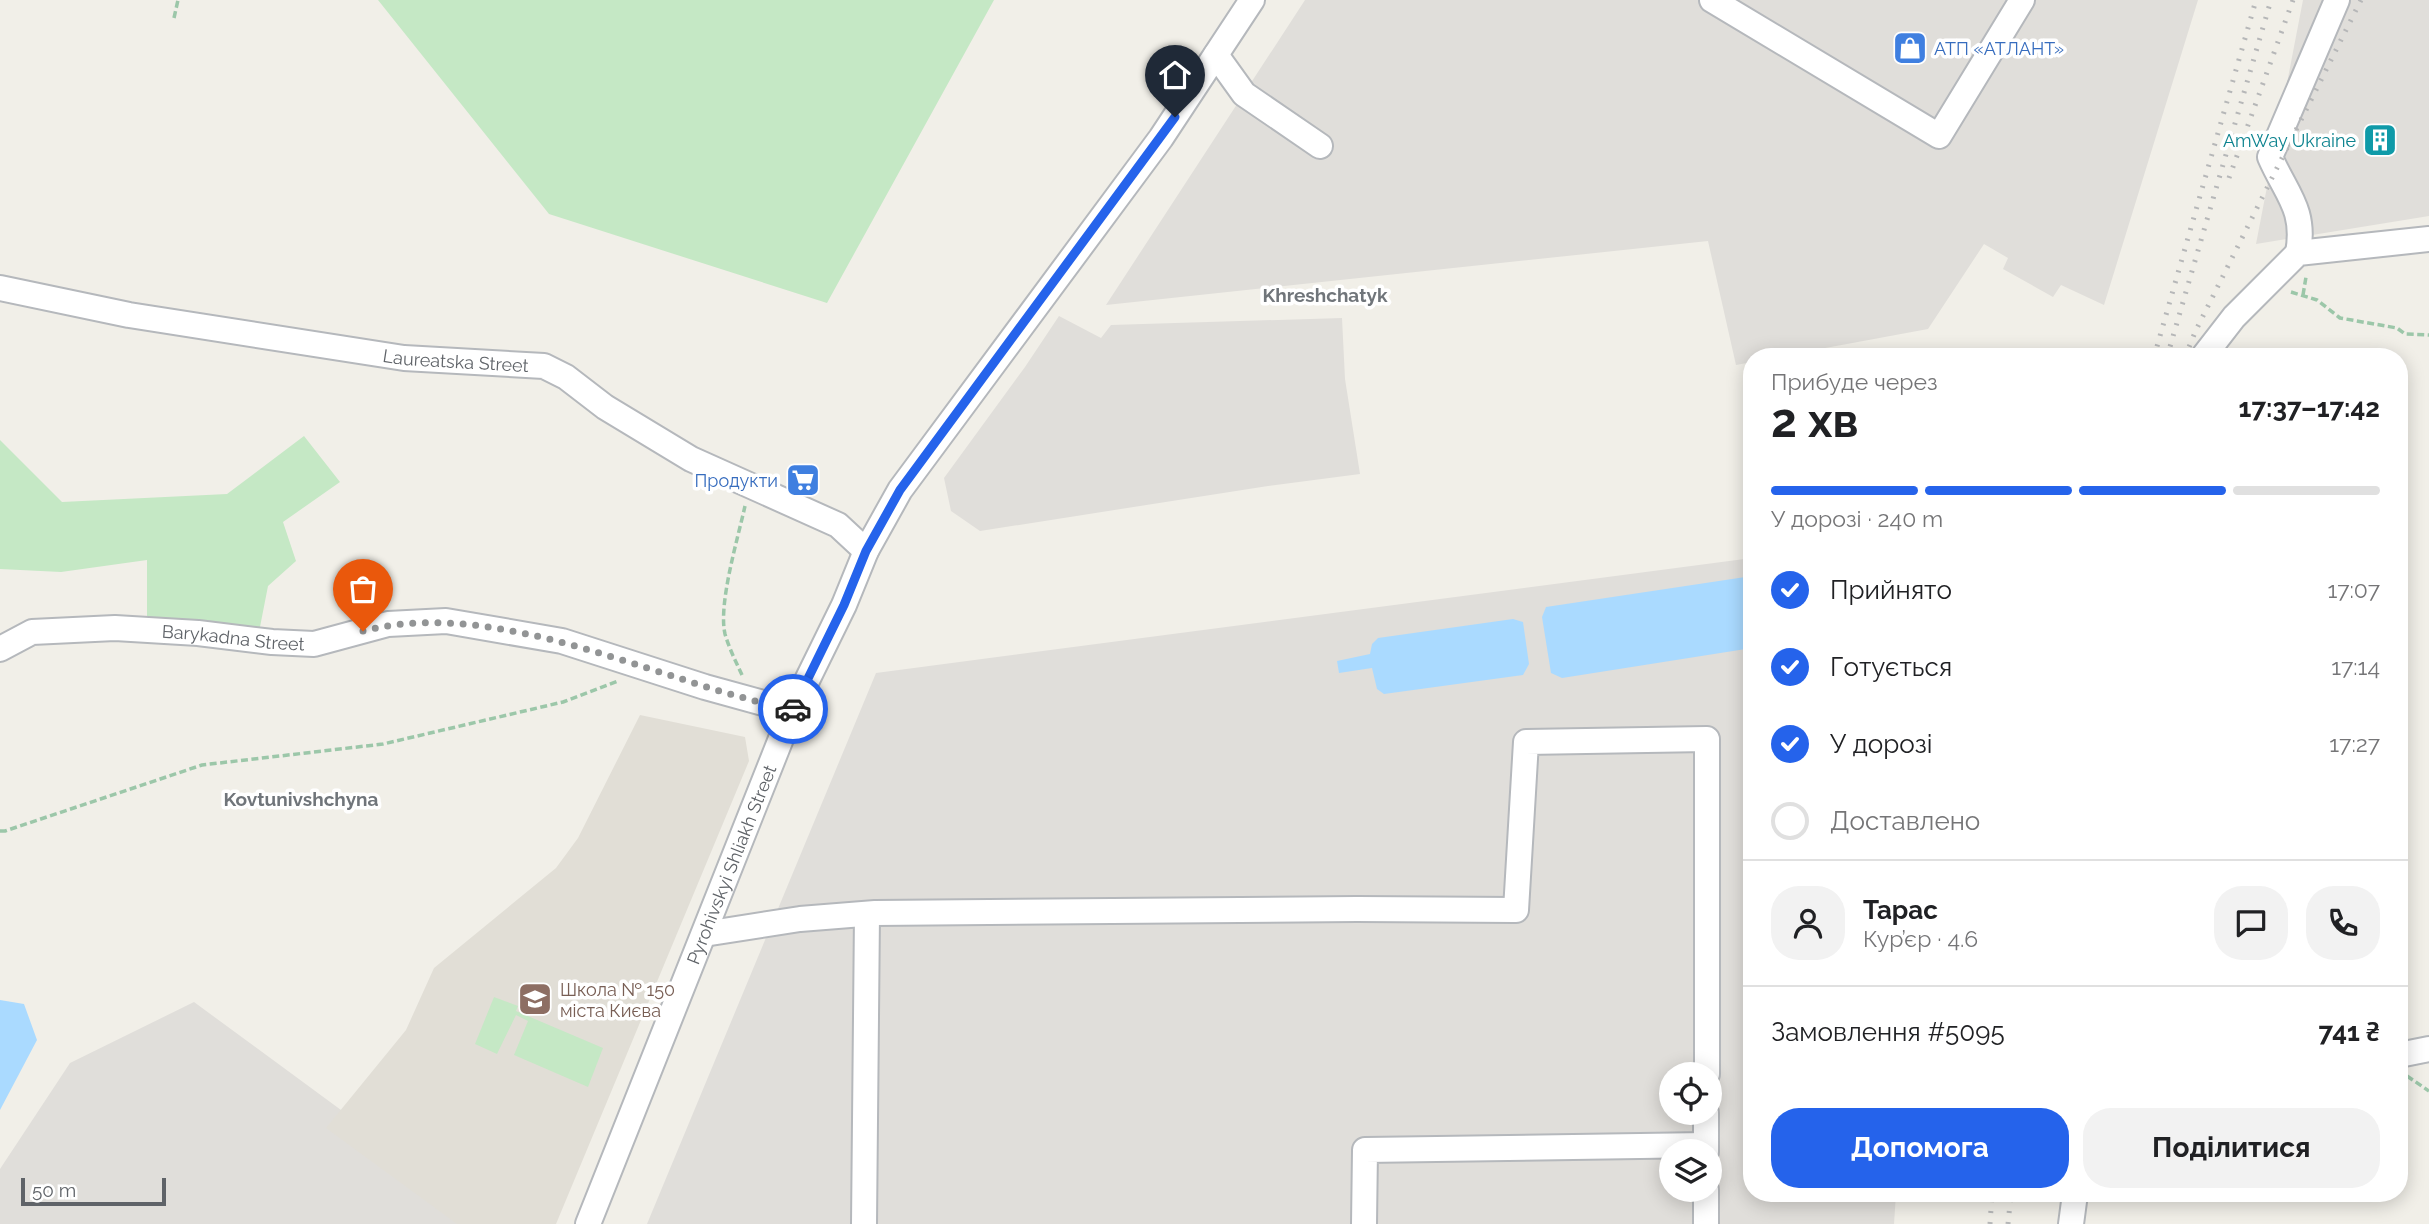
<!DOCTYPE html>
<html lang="uk">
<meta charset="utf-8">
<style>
body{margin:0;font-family:Raleway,sans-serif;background:#f2f2f2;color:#202124;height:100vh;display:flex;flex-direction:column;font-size:26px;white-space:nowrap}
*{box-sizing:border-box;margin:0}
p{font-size:23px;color:#757577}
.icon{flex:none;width:38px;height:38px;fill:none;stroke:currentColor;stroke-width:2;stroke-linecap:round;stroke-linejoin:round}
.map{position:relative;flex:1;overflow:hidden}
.panel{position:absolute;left:1743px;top:348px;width:665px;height:854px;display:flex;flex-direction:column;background:#fff;border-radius:28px;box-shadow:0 4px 18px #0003}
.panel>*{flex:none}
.controls{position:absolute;left:1659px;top:1062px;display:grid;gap:14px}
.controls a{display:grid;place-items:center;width:63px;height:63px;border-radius:50%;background:#fff;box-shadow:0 4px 18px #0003;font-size:35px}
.scale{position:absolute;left:21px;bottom:18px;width:145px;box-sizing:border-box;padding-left:7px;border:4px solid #5f6368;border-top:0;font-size:19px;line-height:24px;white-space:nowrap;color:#5f6368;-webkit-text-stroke:5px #fff;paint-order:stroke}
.pin{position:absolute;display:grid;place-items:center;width:60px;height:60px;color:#fff;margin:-72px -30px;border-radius:50% 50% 50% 0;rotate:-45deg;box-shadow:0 0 7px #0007}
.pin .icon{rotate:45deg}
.courier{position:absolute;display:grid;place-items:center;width:70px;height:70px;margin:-35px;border:5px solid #2563eb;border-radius:50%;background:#fff;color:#222;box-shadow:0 2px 9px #0007}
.overview em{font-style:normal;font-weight:700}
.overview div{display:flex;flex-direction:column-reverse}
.overview{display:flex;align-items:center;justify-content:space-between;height:119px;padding:0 28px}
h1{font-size:46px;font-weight:700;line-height:52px}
.bar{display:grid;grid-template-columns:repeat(4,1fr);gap:10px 7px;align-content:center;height:84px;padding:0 28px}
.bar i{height:9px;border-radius:5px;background:#e0e0e0}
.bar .selected{background:#2563eb}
.bar p{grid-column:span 4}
.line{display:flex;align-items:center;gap:18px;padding:0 28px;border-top:2px solid #e0e0e0}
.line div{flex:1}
.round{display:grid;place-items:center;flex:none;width:74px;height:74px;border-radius:28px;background:#f2f2f2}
ol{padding:0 28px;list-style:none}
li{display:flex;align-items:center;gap:21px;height:77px}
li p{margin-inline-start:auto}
li .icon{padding:7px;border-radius:50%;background:#2563eb;color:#fff;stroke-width:4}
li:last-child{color:#757577}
li i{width:38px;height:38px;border:4px solid #e0e0e0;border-radius:50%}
.action{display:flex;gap:14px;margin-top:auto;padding:14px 28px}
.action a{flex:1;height:80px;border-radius:28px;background:#2563eb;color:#fff;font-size:28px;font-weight:700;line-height:80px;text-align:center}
.action a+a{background:#f2f2f2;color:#202124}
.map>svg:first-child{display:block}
.industrial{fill:#e0deda;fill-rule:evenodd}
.education{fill:#e1ded6}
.green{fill:#c5e8c5}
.water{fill:#aadaff}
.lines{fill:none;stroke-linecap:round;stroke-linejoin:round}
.minor-casing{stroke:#b5b8bc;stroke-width:28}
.path{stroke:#9cc7a9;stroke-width:3.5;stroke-dasharray:7 3.5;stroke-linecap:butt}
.minor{stroke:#fff;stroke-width:24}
.rail{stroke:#b6b7b8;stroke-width:5;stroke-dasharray:2 9;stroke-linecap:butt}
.done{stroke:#929495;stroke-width:7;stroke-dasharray:0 12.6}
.route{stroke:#2563eb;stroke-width:9}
.labels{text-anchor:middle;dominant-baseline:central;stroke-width:7;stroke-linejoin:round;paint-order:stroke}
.shop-label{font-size:18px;fill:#366cbe;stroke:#fff;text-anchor:start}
.culture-label{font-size:18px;fill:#0d838f;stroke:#fff;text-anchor:end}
.street-label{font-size:18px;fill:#5f6368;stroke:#fff}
.education-label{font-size:18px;fill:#785e54;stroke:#fff;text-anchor:start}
.neighbourhood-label{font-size:19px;font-weight:bold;fill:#70757a;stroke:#fff}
</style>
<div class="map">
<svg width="2429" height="1224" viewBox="0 0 2429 1224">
<rect width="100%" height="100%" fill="#f1efe8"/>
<path class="industrial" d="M1305 0H2198L2104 305 2061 285 2053 297 2003 269 2008 258 1984 244 1928 329 1777 357H1752V362L1736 365 1708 241 1106 305Z
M2303 0H2429V216L2256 244Z
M1059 316 1101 338 1111 325 1342 318 1345 379 1360 474 1268 486 980 531 951 511 944 478 1025 367Z
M1752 558V1194H1896L1894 1224H647L876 673ZM1671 1074H1710V1113H1671ZM1671 1152H1710V1190H1671Z
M194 1002 496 1224H0V1169L70 1063Z"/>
<path class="education" d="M640 715 745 737 749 761 556 1224H457L326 1128 406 1030 434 968 556 868 578 838Z"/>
<path class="green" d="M378 0H994L827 303 549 214Z
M304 436 340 482 283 522 296 561 268 586 259 632 147 625V560L61 572 0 569V440L62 502 227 494Z
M494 997 518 1006 516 1011 603 1048 588 1087 514 1055 528 1021 516 1015 497 1054 475 1044Z"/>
<path class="water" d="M1752 576V648L1562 678 1551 673 1542 617 1546 607Z
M1513 619 1523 622 1529 664 1523 675 1384 694 1377 689 1372 668 1339 673 1337 661 1370 654 1372 644 1378 638Z
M0 1000 24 1004 37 1040 0 1110Z"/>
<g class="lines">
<g class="minor-casing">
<g id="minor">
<path d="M1712 0 1939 136 2022 0"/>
<path d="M1216 55 1244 94 1320 146"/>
<path d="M2298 253C2306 209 2286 194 2270 157L2337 0"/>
<path id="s1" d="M0 288 129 315 404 358 544 366 566 377 605 407 691 459 838 525 866 551"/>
<path d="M2203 357 2234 317 2298 253 2429 239"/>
<path id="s2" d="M0 649 32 632 115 628 198 633 272 642 314 644 388 624 446 621 562 641 705 687 792 711"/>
<path d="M704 934 800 919 875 913 1357 909 1516 910 1526 742 1707 739V1074"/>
<path d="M2399 1055 2429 1049"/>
<path d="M1706 1152V1113"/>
<path id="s3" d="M588 1224 792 711 844 605 866 551 900 490 1161 138 1252 0"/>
<path d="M864 1224 867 914"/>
<path d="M1364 1224 1365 1150 1706 1145"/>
<path d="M1706 1224V1190"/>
<path d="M2071 1224 2075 1194"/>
</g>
</g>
<path class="path" d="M174 18 178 0
M2291 292 2317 300 2340 318 2397 328 2405 334 2429 335
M2303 295 2306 277
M742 675C736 662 729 648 725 634 718 604 738 538 745 506
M0 831H5L202 765 383 744 563 702 618 681
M2407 1076 2429 1091"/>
<use href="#minor" class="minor"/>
<path class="rail" d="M2229 178 2293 0
M2154 357 2256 0
M2167 357 2271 0
M2185 357 2196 330 2361 0
M1990 1224 1992 1194
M2008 1224 2011 1194"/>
</g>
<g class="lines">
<path class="done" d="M363 631C467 604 586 649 685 680 720 692 756 701 792 711L793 709"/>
<path class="route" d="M793 709 844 605 866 551 900 490 1175 117"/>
</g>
<defs>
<g id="shop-square" transform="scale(1.75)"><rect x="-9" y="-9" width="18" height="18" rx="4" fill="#3f7fe0" stroke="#fff"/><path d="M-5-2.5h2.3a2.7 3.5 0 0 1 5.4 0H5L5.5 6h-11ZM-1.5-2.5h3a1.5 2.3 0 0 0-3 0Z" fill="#fff"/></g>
<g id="building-square" transform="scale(1.75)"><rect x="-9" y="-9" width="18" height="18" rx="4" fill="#0f9aa8" stroke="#fff"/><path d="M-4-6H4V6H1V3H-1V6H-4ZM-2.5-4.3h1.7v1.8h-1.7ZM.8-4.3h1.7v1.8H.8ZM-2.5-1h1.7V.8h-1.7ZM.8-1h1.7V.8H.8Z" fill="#fff"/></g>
<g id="supermarket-square" transform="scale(1.75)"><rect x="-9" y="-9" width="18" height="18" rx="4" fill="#3f7fe0" stroke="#fff"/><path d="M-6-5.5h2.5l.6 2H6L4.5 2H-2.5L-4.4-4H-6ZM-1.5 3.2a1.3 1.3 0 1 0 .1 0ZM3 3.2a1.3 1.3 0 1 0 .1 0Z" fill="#fff"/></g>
<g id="school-square" transform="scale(1.75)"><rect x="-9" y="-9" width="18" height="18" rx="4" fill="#8d6e63" stroke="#fff"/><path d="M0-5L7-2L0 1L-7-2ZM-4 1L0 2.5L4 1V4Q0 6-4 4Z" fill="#fff"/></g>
</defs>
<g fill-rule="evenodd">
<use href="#shop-square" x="1910" y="48"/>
<use href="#building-square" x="2380" y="140"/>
<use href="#supermarket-square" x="803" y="480"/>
<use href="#school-square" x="535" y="999"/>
</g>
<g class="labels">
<g class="shop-label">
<text x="1934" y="48">АТП «АТЛАНТ»</text>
<text x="778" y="480" text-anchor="end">Продукти</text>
</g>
<g class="culture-label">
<text x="2356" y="140">AmWay Ukraine</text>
</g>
<g class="street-label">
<text stroke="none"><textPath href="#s1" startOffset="462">Laureatska Street</textPath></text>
<text stroke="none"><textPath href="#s2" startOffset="238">Barykadna Street</textPath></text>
<text stroke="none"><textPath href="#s3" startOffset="387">Pyrohivskyi Shliakh Street</textPath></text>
</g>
<g class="education-label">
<text x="560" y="989">Школа № 150<tspan x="560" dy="21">міста Києва</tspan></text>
</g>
<g class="neighbourhood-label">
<text x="1325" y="295">Khreshchatyk</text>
<text x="301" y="799">Kovtunivshchyna</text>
</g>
</g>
</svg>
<div class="controls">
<a><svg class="icon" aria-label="locate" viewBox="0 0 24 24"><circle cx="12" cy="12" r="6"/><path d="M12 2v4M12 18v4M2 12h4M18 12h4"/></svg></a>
<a><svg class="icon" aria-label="layers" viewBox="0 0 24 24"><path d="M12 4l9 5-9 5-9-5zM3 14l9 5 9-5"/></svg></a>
</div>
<div class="scale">50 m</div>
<div class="pin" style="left:363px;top:631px;background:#ea580c"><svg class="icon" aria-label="bag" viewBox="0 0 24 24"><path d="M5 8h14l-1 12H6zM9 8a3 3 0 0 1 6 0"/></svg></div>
<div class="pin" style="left:1175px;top:117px;background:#1f2937"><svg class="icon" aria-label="home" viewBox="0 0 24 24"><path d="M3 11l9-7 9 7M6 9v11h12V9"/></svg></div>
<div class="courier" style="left:793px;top:709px"><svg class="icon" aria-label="car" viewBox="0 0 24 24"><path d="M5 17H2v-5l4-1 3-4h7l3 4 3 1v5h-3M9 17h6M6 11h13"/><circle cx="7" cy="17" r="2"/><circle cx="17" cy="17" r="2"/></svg></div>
<section class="panel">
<div class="overview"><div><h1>2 хв</h1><p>Прибуде через</p></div><em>17:37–17:42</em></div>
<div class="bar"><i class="selected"></i><i class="selected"></i><i class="selected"></i><i></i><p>У дорозі · 240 m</p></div>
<ol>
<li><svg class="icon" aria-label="check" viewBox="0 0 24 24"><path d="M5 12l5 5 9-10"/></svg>Прийнято<p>17:07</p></li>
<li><svg class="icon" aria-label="check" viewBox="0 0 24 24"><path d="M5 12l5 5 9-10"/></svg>Готується<p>17:14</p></li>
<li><svg class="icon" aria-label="check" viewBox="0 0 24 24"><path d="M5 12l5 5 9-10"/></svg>У дорозі<p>17:27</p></li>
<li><i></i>Доставлено</li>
</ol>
<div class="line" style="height:126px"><a class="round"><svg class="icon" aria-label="person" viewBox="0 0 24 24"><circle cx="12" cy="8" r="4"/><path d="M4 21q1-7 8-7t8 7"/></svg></a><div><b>Тарас</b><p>Кур’єр · 4.6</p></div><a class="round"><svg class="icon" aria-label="chat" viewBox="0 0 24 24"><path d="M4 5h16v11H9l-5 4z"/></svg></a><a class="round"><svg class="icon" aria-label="phone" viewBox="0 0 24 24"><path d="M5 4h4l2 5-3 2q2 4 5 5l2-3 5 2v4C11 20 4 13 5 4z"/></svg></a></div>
<div class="line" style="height:91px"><div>Замовлення #5095</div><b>741 ₴</b></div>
<div class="action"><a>Допомога</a><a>Поділитися</a></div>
</section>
</div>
